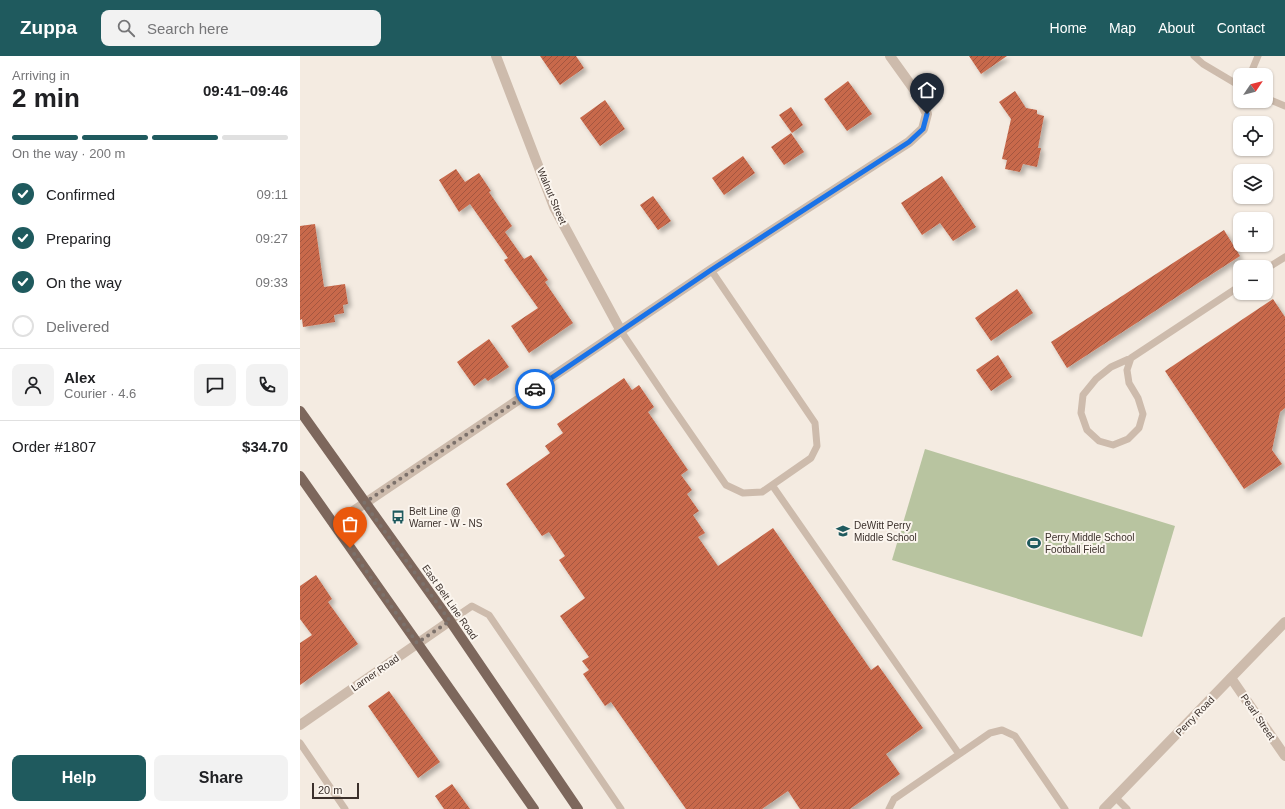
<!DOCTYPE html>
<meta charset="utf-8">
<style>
body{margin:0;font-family:Arial,sans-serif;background:#f2f2f2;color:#202124;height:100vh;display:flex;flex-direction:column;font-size:15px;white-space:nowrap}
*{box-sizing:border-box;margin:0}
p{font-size:13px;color:#757577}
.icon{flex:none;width:22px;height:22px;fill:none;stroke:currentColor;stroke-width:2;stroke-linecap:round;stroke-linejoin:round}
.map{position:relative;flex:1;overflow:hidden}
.details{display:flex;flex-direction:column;background:#fff;width:300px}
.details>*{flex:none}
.needle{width:26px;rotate:55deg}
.buttons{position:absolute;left:933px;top:12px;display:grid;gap:8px}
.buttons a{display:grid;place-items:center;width:40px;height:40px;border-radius:8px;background:#fff;box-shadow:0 1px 3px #0004;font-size:20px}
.scale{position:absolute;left:12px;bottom:10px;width:47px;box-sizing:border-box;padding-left:4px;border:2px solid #3b302b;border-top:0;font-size:11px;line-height:14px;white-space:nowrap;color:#3b302b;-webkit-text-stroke:3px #fbf5ee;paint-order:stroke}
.pin{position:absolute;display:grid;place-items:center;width:34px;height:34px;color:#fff;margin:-41px -17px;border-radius:50% 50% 50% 0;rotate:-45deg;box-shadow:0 0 4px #0007}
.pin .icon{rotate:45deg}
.courier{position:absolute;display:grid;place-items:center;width:40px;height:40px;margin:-20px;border:3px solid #1a73e8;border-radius:50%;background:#fff;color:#222;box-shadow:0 1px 5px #0007}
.head em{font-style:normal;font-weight:700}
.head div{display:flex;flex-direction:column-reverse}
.head{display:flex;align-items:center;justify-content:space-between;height:68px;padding:0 12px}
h1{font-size:26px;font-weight:700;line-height:30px}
.bar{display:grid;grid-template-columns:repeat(4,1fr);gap:6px 4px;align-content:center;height:48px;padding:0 12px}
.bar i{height:5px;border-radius:3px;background:#e0e0e0}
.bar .current{background:#1f5a5e}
.bar p{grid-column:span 4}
.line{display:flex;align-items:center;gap:10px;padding:0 12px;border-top:1px solid #e0e0e0}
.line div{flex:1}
.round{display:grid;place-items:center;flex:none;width:42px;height:42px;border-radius:8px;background:#f2f2f2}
ol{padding:0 12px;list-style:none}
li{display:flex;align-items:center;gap:12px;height:44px}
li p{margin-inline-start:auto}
li .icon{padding:4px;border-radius:50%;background:#1f5a5e;color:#fff;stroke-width:4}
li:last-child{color:#757577}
li i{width:22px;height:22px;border:2px solid #e0e0e0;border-radius:50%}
.cta{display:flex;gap:8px;margin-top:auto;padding:8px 12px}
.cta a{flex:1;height:46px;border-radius:8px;background:#1f5a5e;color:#fff;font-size:16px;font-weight:700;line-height:46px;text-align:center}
.cta a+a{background:#f2f2f2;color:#202124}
header{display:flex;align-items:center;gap:24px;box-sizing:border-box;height:56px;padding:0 20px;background:#1f5a5e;color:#fff}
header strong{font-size:19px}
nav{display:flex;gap:22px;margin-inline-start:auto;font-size:14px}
.search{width:280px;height:36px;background:#f2f2f2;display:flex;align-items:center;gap:10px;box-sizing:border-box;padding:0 14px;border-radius:8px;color:#757577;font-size:15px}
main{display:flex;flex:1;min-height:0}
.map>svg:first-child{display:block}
.green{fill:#b8c4a0}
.building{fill:url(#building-hatch);filter:url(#shadow)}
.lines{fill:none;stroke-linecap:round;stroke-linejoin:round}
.service{stroke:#cdbbac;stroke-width:7}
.minor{stroke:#cdbbac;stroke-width:10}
.tertiary{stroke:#cdbbac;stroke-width:10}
.primary{stroke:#7d675c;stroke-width:10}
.done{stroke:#7c716b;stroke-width:4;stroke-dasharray:0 7.2}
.route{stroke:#1a73e8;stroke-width:5}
.labels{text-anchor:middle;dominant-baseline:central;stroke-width:4;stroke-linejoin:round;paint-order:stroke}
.street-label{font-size:10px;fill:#3b302b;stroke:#fbf5ee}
.poi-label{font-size:10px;fill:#3b302b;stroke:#fbf5ee;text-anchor:start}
</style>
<header>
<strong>Zuppa</strong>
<div class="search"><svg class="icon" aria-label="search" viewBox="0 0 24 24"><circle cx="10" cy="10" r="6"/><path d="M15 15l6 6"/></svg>Search here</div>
<nav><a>Home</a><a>Map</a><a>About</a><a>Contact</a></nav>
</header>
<main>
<section class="details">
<div class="head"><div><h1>2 min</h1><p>Arriving in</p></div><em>09:41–09:46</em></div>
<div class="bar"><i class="current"></i><i class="current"></i><i class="current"></i><i></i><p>On the way · 200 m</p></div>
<ol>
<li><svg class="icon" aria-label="check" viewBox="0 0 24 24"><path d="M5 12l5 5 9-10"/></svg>Confirmed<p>09:11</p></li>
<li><svg class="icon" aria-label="check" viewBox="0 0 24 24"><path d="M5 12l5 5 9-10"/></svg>Preparing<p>09:27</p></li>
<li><svg class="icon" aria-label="check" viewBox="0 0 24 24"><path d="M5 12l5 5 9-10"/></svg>On the way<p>09:33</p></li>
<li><i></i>Delivered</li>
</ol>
<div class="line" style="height:72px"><a class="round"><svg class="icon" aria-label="person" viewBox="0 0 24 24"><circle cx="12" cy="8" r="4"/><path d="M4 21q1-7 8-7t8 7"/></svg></a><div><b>Alex</b><p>Courier · 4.6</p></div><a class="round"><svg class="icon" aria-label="chat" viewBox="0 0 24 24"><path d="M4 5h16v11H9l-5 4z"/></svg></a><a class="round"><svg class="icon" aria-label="phone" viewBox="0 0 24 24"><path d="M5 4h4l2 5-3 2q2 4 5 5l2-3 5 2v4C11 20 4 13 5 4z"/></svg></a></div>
<div class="line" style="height:52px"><div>Order #1807</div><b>$34.70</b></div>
<div class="cta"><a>Help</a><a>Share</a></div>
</section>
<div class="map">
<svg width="985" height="753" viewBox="0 0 985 753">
<defs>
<pattern id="building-hatch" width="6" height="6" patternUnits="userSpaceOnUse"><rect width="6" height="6" fill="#c8694b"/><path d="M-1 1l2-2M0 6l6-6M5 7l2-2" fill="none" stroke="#a4573f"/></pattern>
<filter id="shadow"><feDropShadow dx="3.5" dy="3.5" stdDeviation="2" flood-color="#0004"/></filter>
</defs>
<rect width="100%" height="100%" fill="#f4ebe1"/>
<path class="green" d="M625 393 875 470 842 581 592 504Z"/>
<path class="building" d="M240 0H276L284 12 260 29Z
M669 0H707L681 18Z
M548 25 572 58 547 75 524 43Z
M715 35 726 52 737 54V58L744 60 738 92H741L737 111 723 108 720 116 705 113 707 104 702 103 711 63 699 46Z
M305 44 325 73 300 90 280 62Z
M491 51 503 69 492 77 479 59Z
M491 77 504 96 484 109 471 91Z
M443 100 455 117 424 139 412 122Z
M156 113 165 126 179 117 191 135 189 136 212 170 205 176 224 203 231 199 248 224 245 226 273 267 229 297 211 270 238 252 204 204 208 202 170 148 159 156 139 124Z
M642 120 676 171 653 185 640 167 622 179 601 147Z
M353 140 371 165 358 174 340 149Z
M15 168 24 231 45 228 48 248 43 249 44 257 34 259 35 266 3 271 2 263 0 264V170Z
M924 174 940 200 767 312 751 286Z
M717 233 733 257 691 285 675 262Z
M973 243 985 261V352L980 356 972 394 982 408 944 433 865 315Z
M189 283 209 311 188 325 185 322 174 330 157 306Z
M698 299 712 321 691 335 676 314Z
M324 322 332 334 339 329 354 351 348 356 388 414 381 419 392 434 387 438 399 455 393 459 405 477 398 481 418 510 473 472 571 614 578 609 623 672 586 698 600 718 550 753H500L488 735 462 753H386L311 646 305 650 283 618 289 614 282 605 289 601 260 560 285 542 259 504 265 500 249 476 242 480 206 428 250 397 245 390 263 377 257 368Z
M16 519 32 543 28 546 58 588 0 629V587L12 579 0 563V530Z
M89 635 140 706 118 722 68 650Z
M152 728 170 753H144L135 740Z"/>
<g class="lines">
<path class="service" d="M894 0 903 8 940 30
M950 19 958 0
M966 42 985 50
M966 213 985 201
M321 275 368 345 426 429 443 437 462 436 511 402 517 390 515 367 411 214
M831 302 827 314 829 327 838 342 843 358 839 372 828 383 813 389 799 385 787 374 781 357 783 339 796 323 811 311 831 302 940 230
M472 429 659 698
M150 565 172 550 189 559 321 753
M0 687 45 753
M815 741 827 753
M589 753 594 743 690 677 702 674 715 680 765 753"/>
<path class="minor" d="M196 0 254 151 321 275
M34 468 411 214 609 86 623 73 627 58 618 39 590 0
M931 622 985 700
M0 669 150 565"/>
<path class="tertiary" d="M804 753 985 566"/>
<path class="primary" d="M0 355 150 565 278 753
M0 420 234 753"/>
</g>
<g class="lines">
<path class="done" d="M50 492 117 587 150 565 64 447 235 333"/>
<path class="route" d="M235 333 411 214 609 86 623 73 627 58"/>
</g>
<defs>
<g id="bus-bare" transform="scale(1.08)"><path d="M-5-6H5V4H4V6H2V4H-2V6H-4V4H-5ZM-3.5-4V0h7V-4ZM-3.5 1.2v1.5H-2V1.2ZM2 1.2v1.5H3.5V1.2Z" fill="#1f5a5e" stroke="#fbf5ee" stroke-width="2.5" paint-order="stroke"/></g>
<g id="school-bare" transform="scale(1.08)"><path d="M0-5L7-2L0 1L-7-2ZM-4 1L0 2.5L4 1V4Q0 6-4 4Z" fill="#1f5a5e" stroke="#fbf5ee" stroke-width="2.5" paint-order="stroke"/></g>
<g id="stadium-bare" transform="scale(1.08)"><path d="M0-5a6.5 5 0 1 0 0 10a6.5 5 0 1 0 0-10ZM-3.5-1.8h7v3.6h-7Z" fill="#1f5a5e" stroke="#fbf5ee" stroke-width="2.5" paint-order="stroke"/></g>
</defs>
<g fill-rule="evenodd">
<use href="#bus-bare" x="98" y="461"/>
<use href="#school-bare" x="543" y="475"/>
<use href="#stadium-bare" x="734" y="487"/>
</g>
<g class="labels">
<g class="street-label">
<text transform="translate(252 140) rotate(67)">Walnut Street</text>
<text transform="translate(150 546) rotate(55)">East Belt Line Road</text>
<text transform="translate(75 617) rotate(-35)">Larner Road</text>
<text transform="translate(895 660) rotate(-46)">Perry Road</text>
<text transform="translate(958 661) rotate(56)">Pearl Street</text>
</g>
<g class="poi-label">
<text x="109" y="455">Belt Line @<tspan x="109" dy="12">Warner - W - NS</tspan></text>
<text x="554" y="469">DeWitt Perry<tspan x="554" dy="12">Middle School</tspan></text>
<text x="745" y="481">Perry Middle School<tspan x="745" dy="12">Football Field</tspan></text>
</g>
</g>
</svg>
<div class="buttons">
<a><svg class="needle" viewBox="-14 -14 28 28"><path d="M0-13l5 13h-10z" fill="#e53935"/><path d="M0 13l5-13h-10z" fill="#757577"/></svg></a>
<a><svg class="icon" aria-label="locate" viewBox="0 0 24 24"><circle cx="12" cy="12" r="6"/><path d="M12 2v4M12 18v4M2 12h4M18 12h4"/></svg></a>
<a><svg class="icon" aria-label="layers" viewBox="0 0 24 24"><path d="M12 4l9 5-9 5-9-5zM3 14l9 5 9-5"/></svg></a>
<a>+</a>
<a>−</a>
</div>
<div class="scale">20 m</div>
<div class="pin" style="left:50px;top:492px;background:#ea580c"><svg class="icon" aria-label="bag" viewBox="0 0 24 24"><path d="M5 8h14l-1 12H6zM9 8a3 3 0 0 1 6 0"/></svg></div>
<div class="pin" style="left:627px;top:58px;background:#1f2937"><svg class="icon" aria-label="home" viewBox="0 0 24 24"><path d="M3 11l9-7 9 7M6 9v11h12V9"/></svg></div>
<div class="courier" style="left:235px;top:333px"><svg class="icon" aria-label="car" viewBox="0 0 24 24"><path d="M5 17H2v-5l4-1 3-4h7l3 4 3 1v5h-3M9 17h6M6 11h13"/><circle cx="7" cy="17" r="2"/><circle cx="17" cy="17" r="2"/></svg></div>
</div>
</main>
